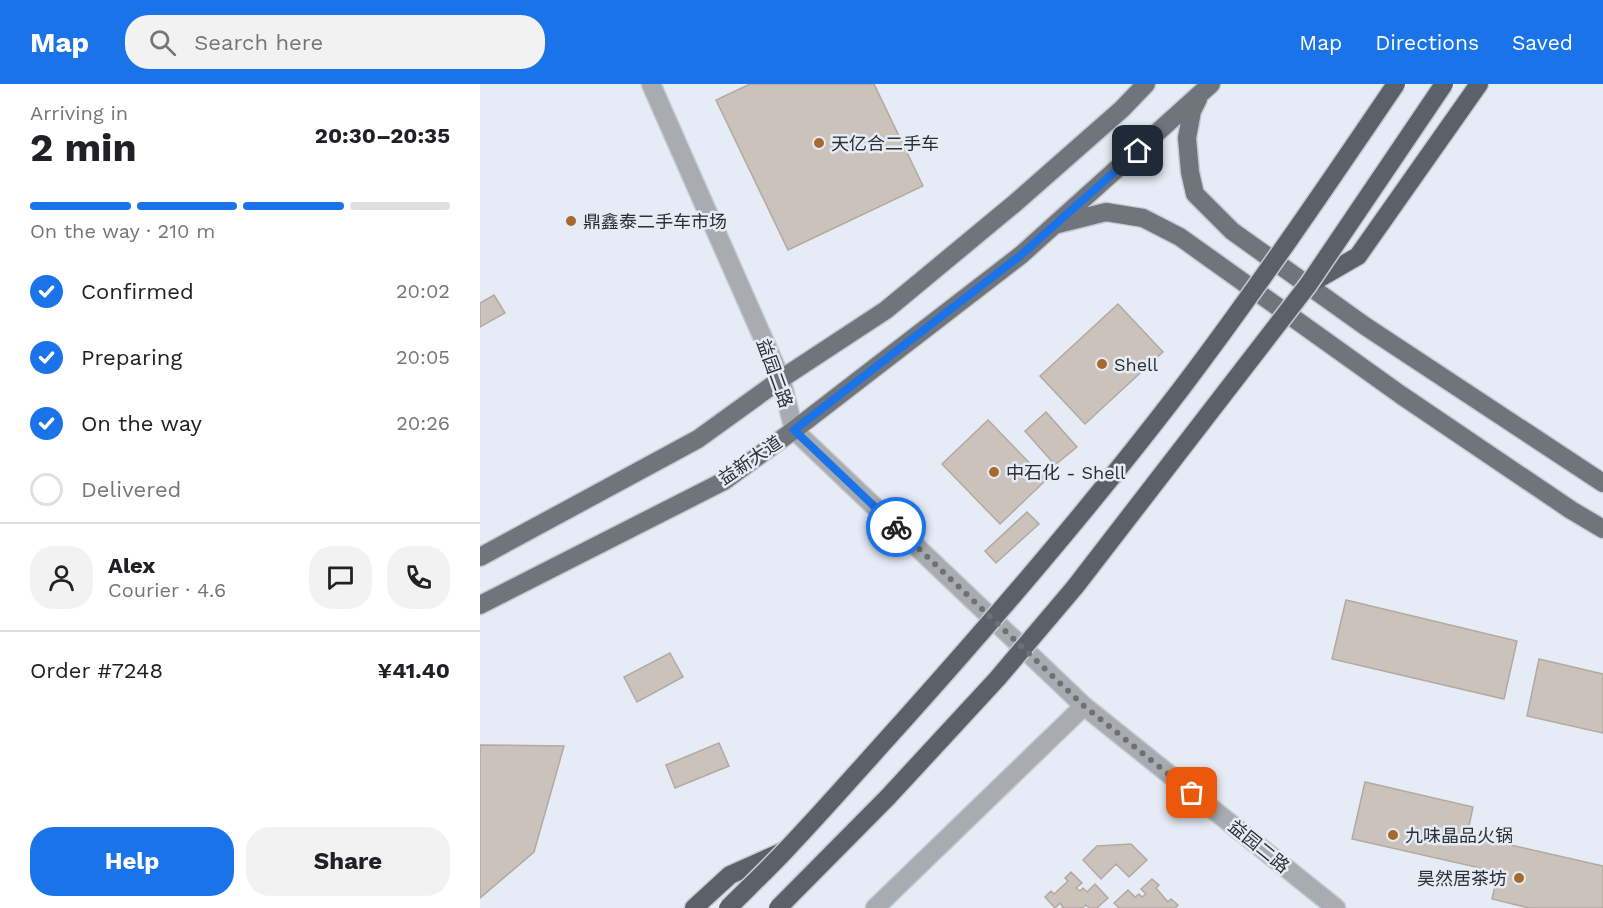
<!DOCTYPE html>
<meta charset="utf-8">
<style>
body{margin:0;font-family:"Work Sans","Noto Sans SC",sans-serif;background:#f2f2f2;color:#202124;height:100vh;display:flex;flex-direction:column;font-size:22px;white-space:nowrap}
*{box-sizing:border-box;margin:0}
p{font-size:20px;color:#757577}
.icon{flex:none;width:33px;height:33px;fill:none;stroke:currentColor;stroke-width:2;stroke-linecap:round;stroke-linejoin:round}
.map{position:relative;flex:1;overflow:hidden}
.drawer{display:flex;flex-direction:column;background:#fff;width:480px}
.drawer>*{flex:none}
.pin{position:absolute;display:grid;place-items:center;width:51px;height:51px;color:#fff;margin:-26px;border-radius:12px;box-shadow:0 3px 9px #0006}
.courier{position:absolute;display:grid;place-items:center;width:60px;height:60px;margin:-30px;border:4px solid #1a73e8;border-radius:50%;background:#fff;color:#222;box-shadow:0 2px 8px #0007}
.headline em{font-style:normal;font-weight:700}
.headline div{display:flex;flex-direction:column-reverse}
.headline{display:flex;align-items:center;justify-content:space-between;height:102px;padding:0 30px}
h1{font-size:39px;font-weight:700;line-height:45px}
.bar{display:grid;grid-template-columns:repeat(4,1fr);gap:9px 6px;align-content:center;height:72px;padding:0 30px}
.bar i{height:8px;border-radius:4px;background:#e0e0e0}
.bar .current{background:#1a73e8}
.bar p{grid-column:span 4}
.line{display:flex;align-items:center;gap:15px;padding:0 30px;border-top:2px solid #e0e0e0}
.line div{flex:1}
.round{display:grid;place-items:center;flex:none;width:63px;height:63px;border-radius:24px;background:#f2f2f2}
ol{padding:0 30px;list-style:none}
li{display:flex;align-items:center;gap:18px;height:66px}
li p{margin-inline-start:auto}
li .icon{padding:6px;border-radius:50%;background:#1a73e8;color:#fff;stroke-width:4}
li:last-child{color:#757577}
li i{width:33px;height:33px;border:3px solid #e0e0e0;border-radius:50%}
.action{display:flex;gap:12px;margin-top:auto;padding:12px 30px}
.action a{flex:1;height:69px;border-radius:24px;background:#1a73e8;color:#fff;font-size:24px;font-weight:700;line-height:69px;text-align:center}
.action a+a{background:#f2f2f2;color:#202124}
header{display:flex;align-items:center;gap:36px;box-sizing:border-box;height:84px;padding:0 30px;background:#1a73e8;color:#fff}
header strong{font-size:28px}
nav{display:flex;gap:33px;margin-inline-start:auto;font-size:21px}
.search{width:420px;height:54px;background:#f2f2f2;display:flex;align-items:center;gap:15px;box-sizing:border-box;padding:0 21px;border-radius:24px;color:#757577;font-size:22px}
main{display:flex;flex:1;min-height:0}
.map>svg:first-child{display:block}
.building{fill:#cbc2bb;stroke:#b2a9a1;stroke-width:1.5}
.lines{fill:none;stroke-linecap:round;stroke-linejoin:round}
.minor-casing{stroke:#c5cad3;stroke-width:21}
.major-casing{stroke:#c5cad3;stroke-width:21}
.highway-casing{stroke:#c5cad3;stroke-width:21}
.minor{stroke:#a8abaf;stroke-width:18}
.major{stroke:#70757c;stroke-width:18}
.highway{stroke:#5c6169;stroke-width:18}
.highway-bridge-casing{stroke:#c5cad3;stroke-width:21;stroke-linecap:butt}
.highway-bridge{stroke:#5c6169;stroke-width:18}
.done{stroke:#6d7177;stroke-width:6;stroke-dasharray:0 10.8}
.route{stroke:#1a73e8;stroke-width:8}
.poi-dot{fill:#a66b2c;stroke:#e6ecf6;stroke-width:2}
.labels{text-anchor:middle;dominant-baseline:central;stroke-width:5;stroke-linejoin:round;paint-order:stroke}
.poi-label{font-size:18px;fill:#2c2f32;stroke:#e6ecf6;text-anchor:start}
.street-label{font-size:18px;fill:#2c2f32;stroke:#e6ecf6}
</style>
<header>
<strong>Map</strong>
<div class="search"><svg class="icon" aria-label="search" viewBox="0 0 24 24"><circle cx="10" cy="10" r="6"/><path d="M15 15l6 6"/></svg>Search here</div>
<nav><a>Map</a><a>Directions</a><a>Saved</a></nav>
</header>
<main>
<section class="drawer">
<div class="headline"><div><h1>2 min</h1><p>Arriving in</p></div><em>20:30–20:35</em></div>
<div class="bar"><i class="current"></i><i class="current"></i><i class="current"></i><i></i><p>On the way · 210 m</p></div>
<ol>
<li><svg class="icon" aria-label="check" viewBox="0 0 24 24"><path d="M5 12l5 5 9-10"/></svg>Confirmed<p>20:02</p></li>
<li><svg class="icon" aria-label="check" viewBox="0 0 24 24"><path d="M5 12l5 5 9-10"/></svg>Preparing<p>20:05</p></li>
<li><svg class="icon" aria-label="check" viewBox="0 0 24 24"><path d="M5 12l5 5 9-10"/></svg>On the way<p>20:26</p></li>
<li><i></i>Delivered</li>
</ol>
<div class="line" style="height:108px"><a class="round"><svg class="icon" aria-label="person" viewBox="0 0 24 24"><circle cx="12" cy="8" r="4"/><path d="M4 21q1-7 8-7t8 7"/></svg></a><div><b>Alex</b><p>Courier · 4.6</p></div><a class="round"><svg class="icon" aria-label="chat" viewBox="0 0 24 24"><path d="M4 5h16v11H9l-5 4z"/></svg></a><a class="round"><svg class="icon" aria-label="phone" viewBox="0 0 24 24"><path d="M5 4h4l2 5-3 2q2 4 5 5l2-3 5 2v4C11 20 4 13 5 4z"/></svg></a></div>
<div class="line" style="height:78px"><div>Order #7248</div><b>¥41.40</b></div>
<div class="action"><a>Help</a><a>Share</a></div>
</section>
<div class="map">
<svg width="1123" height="824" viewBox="0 0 1123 824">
<rect width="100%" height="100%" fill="#e6ecf6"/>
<path class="building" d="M270 0H394L443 102 308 166 236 16Z
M14 211 25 229 0 243V219Z
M638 220 683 268 605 340 560 292Z
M566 328 597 363 575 381 545 347Z
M508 336 566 396 520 440 462 380Z
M547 428 559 440 516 479 505 467Z
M866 516 1037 557 1024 615 852 575Z
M190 569 203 593 157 618 144 593Z
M1059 575 1123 590V649L1047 632Z
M239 659 249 682 195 704 186 681Z
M0 661 84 662 54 768 0 814Z
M885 698 993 723 987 751 1123 782V824H1049L1012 815 1018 788 872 755Z
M651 760 667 776 649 793 636 780 621 795 603 776 617 762Z
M591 788 602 799 596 804 600 807 603 804 607 808 615 800 628 814 617 824H609L606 821 602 824H582L583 823 580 819 575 824 565 813 571 807 574 810 588 797 585 794Z
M672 795 679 801 676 804 688 818 691 815 698 821 695 824H639L634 819 648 806 655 813 659 810 662 813 666 810 661 805Z"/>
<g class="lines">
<g class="minor-casing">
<path id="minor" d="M171 0 301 295 314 346 604 622 856 824
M395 824 604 622"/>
</g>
<g class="major-casing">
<path id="major" d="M718 15 712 27 707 54 710 88 715 110 752 147 885 242 1123 399
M578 140 626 128 663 134 700 153 921 311 1091 426 1123 445
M0 473 218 355 301 295 406 226 534 120 642 25 666 0
M0 521 244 397 314 346 541 171 731 0"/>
</g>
<g class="highway-casing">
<path id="highway" d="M828 201 878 172 999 0
M214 824 250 791 306 766"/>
</g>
<use href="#minor" class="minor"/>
<use href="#major" class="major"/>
<use href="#highway" class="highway"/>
<g class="highway-bridge-casing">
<path id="highway-bridge" d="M248 824C267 805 286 787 305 767 345 725 384 680 423 637 519 530 613 420 701 305 776 206 846 103 916 0
M298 824 408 713 517 595 595 503 828 201 964 0"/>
</g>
<use href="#highway-bridge" class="highway-bridge"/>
</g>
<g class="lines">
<path class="done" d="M416 443 604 622 712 709"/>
<path class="route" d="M416 443 314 346 541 171 658 67"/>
</g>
<g class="poi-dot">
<circle cx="339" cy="59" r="6"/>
<circle cx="91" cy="137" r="6"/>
<circle cx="622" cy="280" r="6"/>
<circle cx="514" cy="388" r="6"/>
<circle cx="913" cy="751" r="6"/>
<circle cx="1039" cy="794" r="6"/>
</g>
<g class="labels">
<g class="poi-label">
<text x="351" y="59">天亿合二手车</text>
<text x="103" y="137">鼎鑫泰二手车市场</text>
<text x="634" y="280">Shell</text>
<text x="526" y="388">中石化 - Shell</text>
<text x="925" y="751">九味晶品火锅</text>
<text x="1027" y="794" text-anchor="end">昊然居茶坊</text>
</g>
<g class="street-label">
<text transform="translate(295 289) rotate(70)">益园二路</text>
<text transform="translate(270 376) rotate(-34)">益新大道</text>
<text transform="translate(779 762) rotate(39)">益园二路</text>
</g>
</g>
</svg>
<div class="pin" style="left:712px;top:709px;background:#ea580c"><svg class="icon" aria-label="bag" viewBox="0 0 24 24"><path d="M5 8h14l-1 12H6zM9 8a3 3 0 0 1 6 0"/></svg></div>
<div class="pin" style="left:658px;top:67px;background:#1f2937"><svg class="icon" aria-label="home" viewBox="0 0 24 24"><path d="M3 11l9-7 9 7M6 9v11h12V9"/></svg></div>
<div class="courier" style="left:416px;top:443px"><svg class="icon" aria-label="bike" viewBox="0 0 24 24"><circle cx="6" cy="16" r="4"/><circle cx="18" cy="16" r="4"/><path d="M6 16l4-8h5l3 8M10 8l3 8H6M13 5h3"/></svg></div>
</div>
</main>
